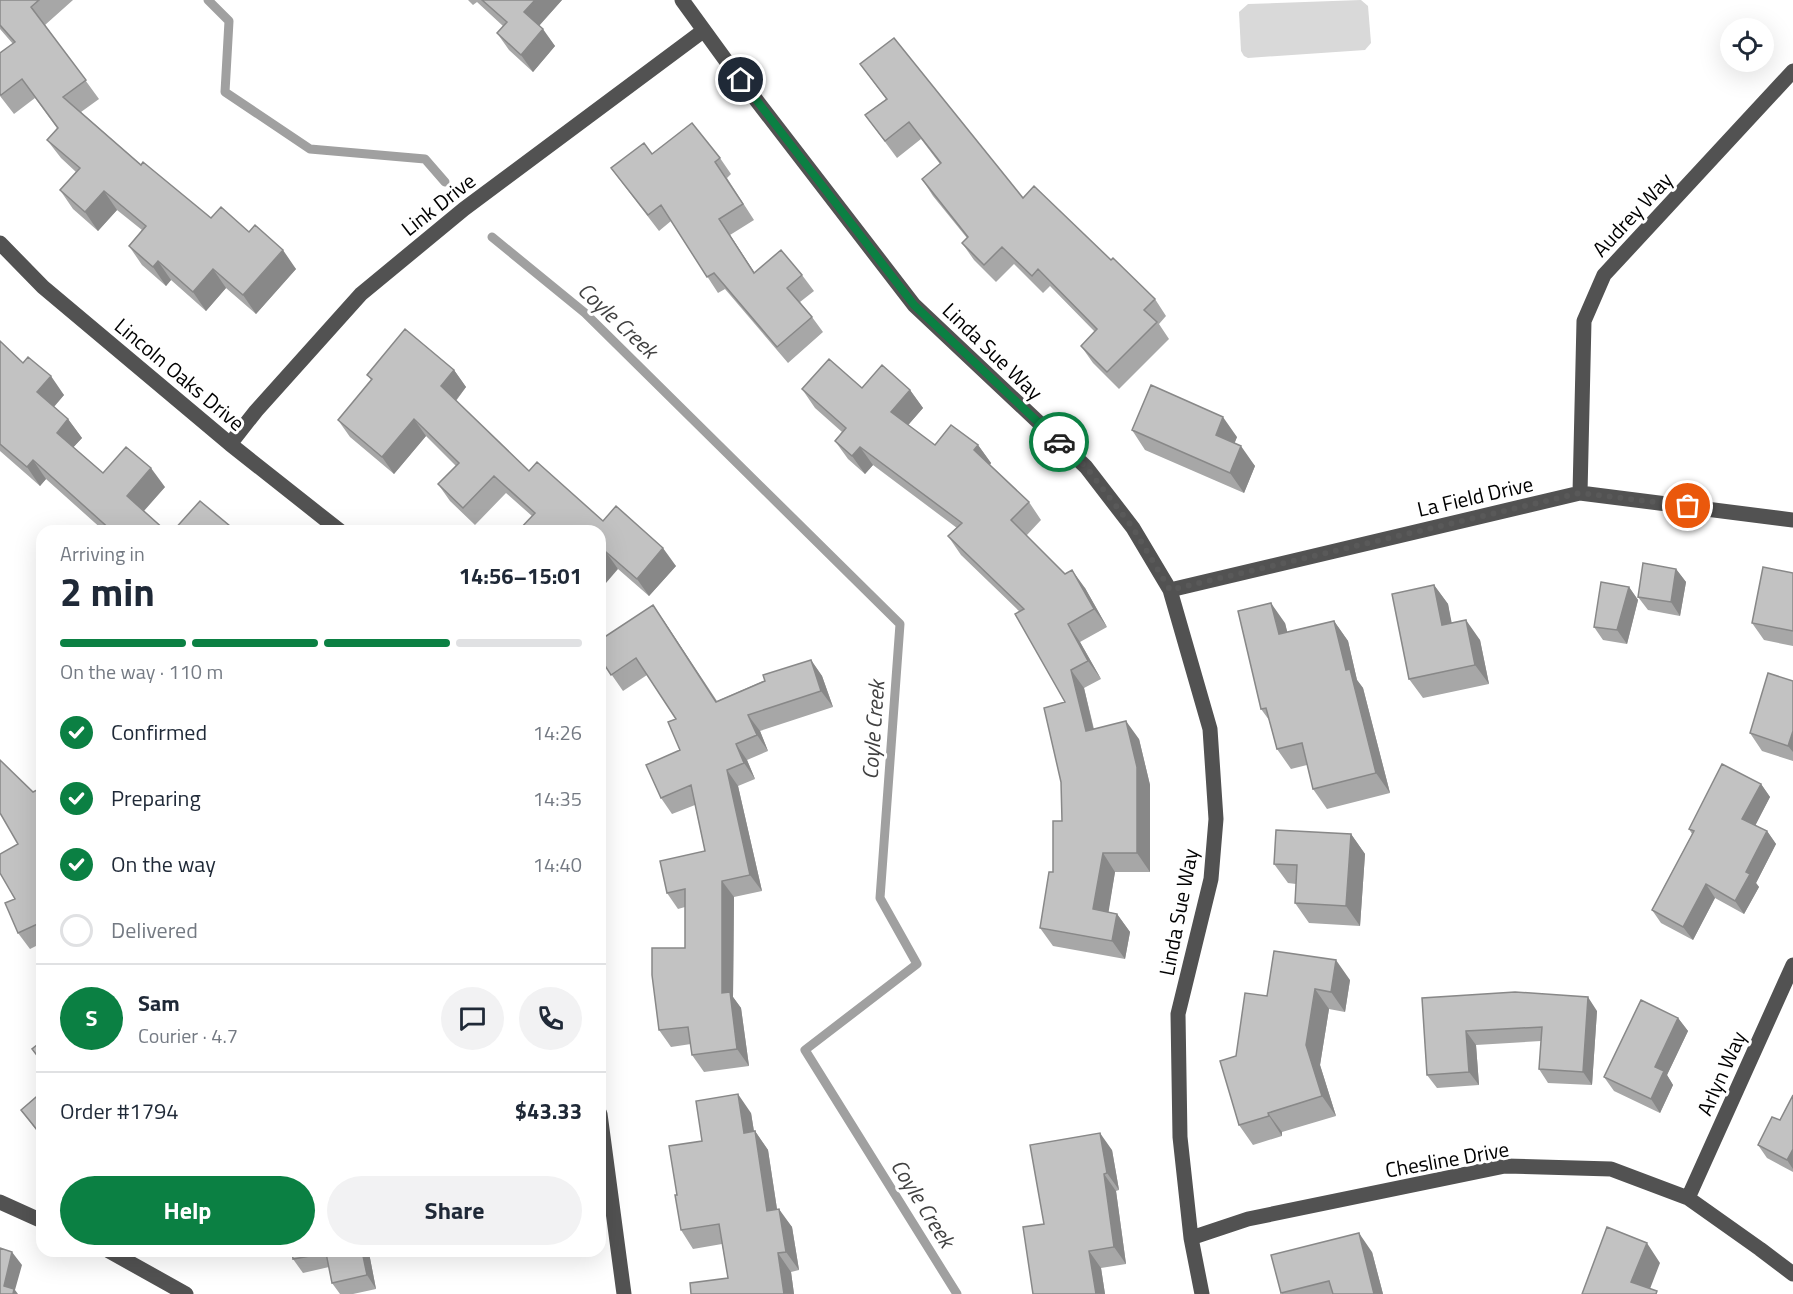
<!DOCTYPE html>
<meta charset="utf-8">
<style>
body{margin:0;font-family:"Titillium Web",sans-serif;background:#f2f2f3;color:#1f2937;height:100vh;display:flex;flex-direction:column;font-size:22px;white-space:nowrap}
*{box-sizing:border-box;margin:0}
p{font-size:20px;color:#747a83}
.icon{flex:none;width:33px;height:33px;fill:none;stroke:currentColor;stroke-width:2;stroke-linecap:round;stroke-linejoin:round}
.map{position:relative;flex:1;overflow:hidden}
.details{position:absolute;left:36px;top:525px;width:570px;height:732px;display:flex;flex-direction:column;background:#fff;border-radius:18px;box-shadow:0 6px 24px #0002}
.details>*{flex:none}
.buttons{position:absolute;left:1720px;top:18px;display:grid;gap:12px}
.buttons a{display:grid;place-items:center;width:54px;height:54px;border-radius:50%;background:#fff;box-shadow:0 6px 24px #0002;font-size:30px}
.pin{position:absolute;display:grid;place-items:center;width:51px;height:51px;color:#fff;margin:-26px;border:3px solid #fff;border-radius:50%;box-shadow:0 2px 6px #0007}
.courier{position:absolute;display:grid;place-items:center;width:60px;height:60px;margin:-30px;border:4px solid #0b8043;border-radius:50%;background:#fff;color:#222;box-shadow:0 2px 8px #0007}
.head em{font-style:normal;font-weight:700}
.head div{display:flex;flex-direction:column-reverse}
.head{display:flex;align-items:center;justify-content:space-between;height:102px;padding:0 24px}
h1{font-size:39px;font-weight:700;line-height:45px}
.bar{display:grid;grid-template-columns:repeat(4,1fr);gap:9px 6px;align-content:center;height:72px;padding:0 24px}
.bar i{height:8px;border-radius:4px;background:#e0e1e3}
.bar .current{background:#0b8043}
.bar p{grid-column:span 4}
.line{display:flex;align-items:center;gap:15px;padding:0 24px;border-top:2px solid #e0e1e3}
.line div{flex:1}
.round{display:grid;place-items:center;flex:none;width:63px;height:63px;border-radius:32px;background:#f2f2f3}
ol{padding:0 24px;list-style:none}
li{display:flex;align-items:center;gap:18px;height:66px}
li p{margin-inline-start:auto}
li .icon{padding:6px;border-radius:50%;background:#0b8043;color:#fff;stroke-width:4}
li:last-child{color:#747a83}
li i{width:33px;height:33px;border:3px solid #e0e1e3;border-radius:50%}
.primary-button{display:flex;gap:12px;margin-top:auto;padding:12px 24px}
.primary-button a{flex:1;height:69px;border-radius:36px;background:#0b8043;color:#fff;font-size:24px;font-weight:700;line-height:69px;text-align:center}
.primary-button a+a{background:#f2f2f3;color:#1f2937}
.map>svg:first-child{display:block}
.green{fill:#d9d9d9}
.lines{fill:none;stroke-linecap:round;stroke-linejoin:round}
.stream{stroke:#a0a0a0;stroke-width:9}
.minor{stroke:#525252;stroke-width:15}
.wall{fill:#a7a7a7}
.shaded-wall{fill:#888}
.building{fill:#c2c2c2;stroke:#888;stroke-width:1.5}
.done{stroke:#595959;stroke-width:6;stroke-dasharray:0 10.8}
.route{stroke:#0b8043;stroke-width:8}
.labels{text-anchor:middle;dominant-baseline:central;stroke-width:6;stroke-linejoin:round;paint-order:stroke}
.street-label{font-size:21px;fill:#000;stroke:#fff}
.water-label{font-size:22px;font-style:italic;fill:#414141;stroke:#fff}
</style>
<div class="map">
<svg width="1793" height="1294" viewBox="0 0 1793 1294">
<rect width="100%" height="100%" fill="#fff"/>
<path class="green" d="M1361 0 1368 6 1371 43 1365 50 1248 58 1244 56 1241 51 1239 12 1248 4Z"/>
<g class="lines">
<path class="stream" d="M208 0 229 21 225 92 310 149 425 159 445 182
M492 237 585 313 900 624 880 898 917 964 805 1050 957 1294"/>
<path class="minor" d="M682 0 727 62 914 305 1086 467 1133 528 1170 590 1210 729 1216 819 1211 879 1178 1014 1180 1137 1191 1238 1202 1294
M0 243 43 287 230 444 340 531
M230 444 256 411 361 294 464 209 703 31
M1580 493 1584 321 1604 275 1793 71
M1170 590 1580 493 1793 520
M600 1114 624 1294
M1688 1198 1793 965
M0 1202 42 1221
M1191 1238 1248 1219 1505 1166 1611 1169 1688 1198 1760 1249 1793 1274
M109 1251 186 1294"/>
</g>
<path class="wall" d="M0 0H73L45 25 99 99 81 112 141 165 211 218 249 232 296 269 256 314 226 288 206 311 171 280 166 286 142 265 129 246 142 230 117 210 98 231 73 209 60 190 76 172 61 158 47 140 57 128 35 98 14 114 0 96V53L13 44 0 29Z
M468 0H562L539 26 555 46 533 72 509 50 497 33 503 26 477 2 473 5Z
M860 64 1023 198 1111 260 1155 299 1166 316 1159 324 1169 339 1119 389 1093 363 1081 346 1095 332 1050 286 1043 293 1014 264 996 282 974 260 962 243 967 238 933 196 922 179 940 164 921 139 897 158 865 115 886 99Z
M652 154 720 158 731 174 727 178 754 220 730 235 754 272 802 275 814 291 800 302 812 317 823 332 788 363 725 289 718 293 671 221 659 231 623 184 611 168Z
M0 341 23 363 64 395 54 407 68 419 82 438 73 447 103 473 165 487 144 511 166 531H104L46 479 40 486 0 451Z
M454 370 466 387 456 401 529 471 603 521 676 566 649 596 618 569 532 516 506 493 475 525 450 501 438 484 456 466 426 436 394 474 350 437 338 420 371 380 367 375Z
M862 388 910 390 923 408 908 425 935 445H978L991 463 990 465 1029 502 1041 520 1026 536 1065 574 1085 588 1107 627 1080 642 1101 679 1084 688 1094 729 1139 739 1150 785V872H1115L1108 912 1117 914 1130 932 1125 959 1053 946 1040 928 1053 872 1062 821 1065 702 1020 612 961 555 948 536 957 528 873 465 865 474 848 459 835 441 842 432 815 408 802 389Z
M1132 430 1237 437 1234 443 1255 466 1244 493 1145 450Z
M1676 569 1686 582 1680 616 1648 610 1638 597Z
M1793 573V646L1764 640 1752 623Z
M1434 585 1448 604 1451 623 1480 640 1489 684 1423 698 1409 679Z
M1629 587 1638 600 1627 644 1603 640 1594 627Z
M664 621 717 701 811 660 822 676 833 707 760 731 768 751 747 760 755 779 738 786 762 891 734 897 733 997 741 1008 749 1066 704 1072 692 1055 691 1044 671 1047 659 1030 685 948V907L678 909 667 893 705 851 695 805 672 814 661 798 680 750 676 719 647 675 623 691 600 658Z
M1334 621 1348 641 1357 680 1363 688 1390 793 1327 809 1313 789 1307 765 1291 769 1277 749 1269 720 1261 709 1285 623 1287 632Z
M1793 681V761L1762 751 1750 733Z
M1761 784 1770 797 1755 825 1767 831 1776 844 1756 883 1759 887 1744 914 1715 898 1693 940 1661 923 1652 910 1692 834 1689 829Z
M39 789 42 794V943L30 949 18 933 15 899 18 844 33 792Z
M1351 834 1365 854 1360 926 1309 923 1295 903 1296 884 1288 883 1274 864Z
M1350 980 1345 1012 1329 1009 1320 1065 1336 1116 1282 1132V1136L1253 1145 1239 1125 1236 1056 1267 996Z
M1422 998 1597 1011 1592 1085 1548 1083 1539 1069 1541 1041 1476 1045 1479 1085 1437 1088 1427 1075Z
M1678 1018 1688 1031 1667 1075 1673 1085 1660 1113 1614 1091 1604 1077Z
M42 1092V1138L21 1110Z
M1793 1095V1172L1767 1158 1758 1145 1780 1120Z
M751 1113 754 1131H755L768 1150 777 1209 792 1227 799 1270 791 1272 794 1294H691L728 1278 722 1244 693 1249 681 1230 677 1195Z
M1112 1150 1119 1190 1116 1191 1126 1264 1101 1268 1105 1294H1033L1044 1224Z
M292 1251H367L369 1253 376 1289 353 1294H340L332 1283 329 1267 303 1273 293 1259Z
M1372 1252 1383 1294H1282L1271 1255Z"/>
<path class="shaded-wall" d="M535 0H562L536 29 524 12Z
M543 29 555 46 533 72 521 55Z
M104 191 117 210 98 231 85 212Z
M719 219 730 235 765 289 754 273Z
M283 250 296 269 256 314 243 295Z
M158 261 171 280 166 286 153 267Z
M213 269 226 288 206 311 193 292Z
M454 370 466 387 453 404 441 386Z
M51 376 64 395 50 411 37 392Z
M910 390 923 408 903 431 891 412Z
M1223 417 1237 437 1230 455 1216 435Z
M68 419 82 438 70 451 57 433Z
M414 419 426 436 394 474 382 457Z
M978 445 991 463 987 468 974 450Z
M1241 446 1255 466 1244 493 1230 473Z
M860 447 873 465 865 474 852 456Z
M33 460 46 479 40 486 27 467Z
M151 468 165 487 140 515 127 496Z
M663 548 676 566 649 596 637 579Z
M606 552 618 569 600 590V559Z
M1676 569 1686 582 1680 616 1671 602Z
M1072 570 1085 588 1107 627 1094 609Z
M1434 585 1448 604 1456 644 1442 625Z
M1629 587 1638 600 1627 644 1617 630Z
M1271 603 1285 623 1293 654 1279 634Z
M653 605 664 621 727 718 716 702Z
M1466 620 1480 640 1489 684 1475 665Z
M1334 621 1348 641 1357 680 1363 688 1390 793 1376 773 1346 670Z
M1068 624 1080 642 1101 679 1088 661Z
M811 660 822 676 833 707 821 691Z
M1071 670 1084 688 1098 749 1086 731Z
M748 715 760 731 768 751 757 735Z
M1126 721 1139 739 1150 785V872L1137 853Z
M1793 731V752L1788 746Z
M736 744 747 760 755 779 744 763Z
M727 770 738 786 762 891 750 875Z
M1761 784 1770 797 1752 832 1742 819Z
M1767 831 1776 844 1756 883 1759 887 1744 914 1735 901 1746 872Z
M1351 834 1365 854 1360 926 1346 906Z
M1103 853 1115 872 1106 928 1093 909Z
M722 881 734 897 733 997 741 1008 749 1066 737 1049 722 993Z
M1706 884 1715 898 1693 940 1683 927Z
M1117 914 1130 932 1125 959 1112 941Z
M1336 960 1350 980 1345 1012 1331 992Z
M1315 989 1329 1009 1320 1065 1336 1116 1322 1096 1306 1045Z
M1588 997 1597 1011 1592 1085 1583 1072Z
M1678 1018 1688 1031 1667 1075 1673 1085 1660 1113 1651 1099 1655 1067Z
M1466 1031 1476 1045 1479 1085 1469 1072Z
M738 1094 751 1113 757 1151 744 1133Z
M1268 1113 1282 1132V1136L1269 1116Z
M755 1131 768 1150 780 1229 767 1211Z
M1100 1133 1112 1150 1119 1190 1107 1173Z
M1793 1149V1169L1787 1160Z
M1104 1174 1116 1191 1126 1264 1114 1247Z
M779 1209 792 1227 799 1270 786 1252Z
M1359 1233 1372 1252 1383 1294H1374Z
M1647 1243 1660 1263 1648 1294 1631 1282Z
M362 1251H367L369 1253 376 1289 367 1275Z
M1089 1251 1101 1268 1105 1294H1096Z
M12 1252 22 1265 15 1290 18 1294H9L4 1286Z
M778 1253 791 1272 794 1294H784Z"/>
<path class="building" d="M0 0H39L31 7 86 80 63 97 141 165 143 162 211 218 221 207 249 232 255 225 283 250 243 295 213 269 193 292 158 261 153 267 129 246 146 226 104 191 85 212 60 190 80 168 47 140 58 128 22 79 1 95 0 94V53L15 42 0 25Z
M482 0H535L524 12 543 29 521 55 497 33 507 22Z
M894 38 1023 198 1034 186 1111 260 1113 258 1155 299 1144 310 1157 322 1107 372 1081 346 1097 329 1038 269 1032 276 1002 247 984 265 962 243 968 237 922 179 941 163 909 122 885 141 865 115 887 99 860 64Z
M692 123 720 158 715 162 743 204 719 219 754 273 781 250 802 275 787 288 812 317 777 347 714 273 707 277 661 205 648 215 611 168 644 143 652 154Z
M405 329 454 370 441 386 529 471 537 462 603 521 616 506 663 548 637 579 606 552 600 559V531H518L535 513 494 476 463 508 438 484 459 463 414 419 382 457 338 420 372 379 367 375Z
M0 341 23 363 28 357 51 376 37 392 68 419 57 433 103 473 126 447 151 468 127 496 166 531H112L33 460 27 467 0 444Z
M829 359 862 388 882 365 910 390 891 412 935 445 951 425 978 445 974 450 1029 502 1011 520 1065 574 1072 570 1094 609 1068 624 1088 661 1071 670 1086 731 1126 721 1137 767V853H1103L1093 909 1117 914 1112 941 1040 928 1049 872H1053V821H1062L1061 782 1044 708 1065 702 1015 614 1024 609 948 536 962 523 860 447 852 456 835 441 846 428 802 389Z
M1151 385 1223 417 1216 435 1241 446 1230 473 1132 430Z
M200 501 236 531H173Z
M1643 563 1676 569 1671 602 1638 597Z
M1763 567 1793 573V631L1752 623Z
M1601 582 1629 587 1617 630 1594 627Z
M1434 585 1442 625 1466 620 1475 665 1409 679 1392 594Z
M1271 603 1279 634 1334 621 1346 670 1350 669 1376 773 1313 789 1302 743 1277 749 1266 708 1261 709 1238 611Z
M653 605 716 702 765 681 763 675 811 660 821 691 748 715 757 735 736 744 744 763 727 770 750 875 722 881V993L730 992 737 1049 692 1055 688 1027 659 1030 652 975V948H685V889L667 893 660 861 705 851 691 785 661 798 646 765 680 750 668 722 676 719 636 658 611 675 600 658V640Z
M1768 673 1793 681V731L1788 746 1750 733Z
M0 760 33 792 39 789 42 795V922L18 933 5 903 15 899 0 873V854L18 844 0 813Z
M1722 764 1761 784 1742 819 1767 831 1746 872 1750 874 1735 901 1706 884 1683 927 1652 910 1694 831 1689 829Z
M1276 830 1351 834 1346 906 1295 903 1297 865 1274 864Z
M1274 951 1336 960 1331 992 1315 989 1306 1045 1322 1096 1268 1113 1269 1116 1239 1125 1220 1061 1236 1056 1245 993 1267 996Z
M1515 992 1588 997 1583 1072 1539 1069 1542 1027 1466 1031 1469 1072 1427 1075 1422 998Z
M1641 1000 1678 1018 1655 1067 1664 1071 1651 1099 1604 1077Z
M42 1041V1062L32 1049Z
M42 1092V1136L21 1110Z
M738 1094 744 1133 755 1131 767 1211 779 1209 786 1252 778 1253 784 1294H691L690 1283 728 1278 719 1224 681 1230 675 1195H677L669 1146 702 1141 696 1101Z
M1793 1095V1149L1787 1160 1758 1145 1772 1117 1780 1120Z
M1100 1133 1107 1173 1104 1174 1114 1247 1089 1251 1096 1294H1033L1023 1227 1044 1224 1030 1145Z
M1607 1227 1647 1243 1631 1282 1657 1291 1656 1294H1582Z
M1359 1233 1374 1294H1333L1329 1281 1281 1293 1271 1255Z
M0 1248 12 1252 4 1286 14 1289 13 1294H0Z
M292 1251H362L367 1275 332 1283 326 1253 293 1259Z"/>
<g class="lines">
<path class="done" d="M1059 442 1086 467 1133 528 1170 590 1580 493 1688 506"/>
<path class="route" d="M741 80 914 305 1059 442"/>
</g>
<g class="labels">
<g class="street-label">
<text transform="translate(438 204) rotate(-38)">Link Drive</text>
<text transform="translate(1632 214) rotate(-47)">Audrey Way</text>
<text transform="translate(993 351) rotate(44)">Linda Sue Way</text>
<text transform="translate(180 374) rotate(40)">Lincoln Oaks Drive</text>
<text transform="translate(1475 496) rotate(-13)">La Field Drive</text>
<text transform="translate(1178 912) rotate(-79)">Linda Sue Way</text>
<text transform="translate(1721 1073) rotate(-66)">Arlyn Way</text>
<text transform="translate(1447 1159) rotate(-10)">Chesline Drive</text>
</g>
<g class="water-label">
<text transform="translate(618 320) rotate(43)">Coyle Creek</text>
<text transform="translate(873 730) rotate(-86)">Coyle Creek</text>
<text transform="translate(923 1203) rotate(58)">Coyle Creek</text>
</g>
</g>
</svg>
<div class="buttons">
<a><svg class="icon" aria-label="locate" viewBox="0 0 24 24"><circle cx="12" cy="12" r="6"/><path d="M12 2v4M12 18v4M2 12h4M18 12h4"/></svg></a>
</div>
<div class="pin" style="left:1688px;top:506px;background:#ea580c"><svg class="icon" aria-label="bag" viewBox="0 0 24 24"><path d="M5 8h14l-1 12H6zM9 8a3 3 0 0 1 6 0"/></svg></div>
<div class="pin" style="left:741px;top:80px;background:#1f2937"><svg class="icon" aria-label="home" viewBox="0 0 24 24"><path d="M3 11l9-7 9 7M6 9v11h12V9"/></svg></div>
<div class="courier" style="left:1059px;top:442px"><svg class="icon" aria-label="car" viewBox="0 0 24 24"><path d="M5 17H2v-5l4-1 3-4h7l3 4 3 1v5h-3M9 17h6M6 11h13"/><circle cx="7" cy="17" r="2"/><circle cx="17" cy="17" r="2"/></svg></div>
<section class="details">
<div class="head"><div><h1>2 min</h1><p>Arriving in</p></div><em>14:56–15:01</em></div>
<div class="bar"><i class="current"></i><i class="current"></i><i class="current"></i><i></i><p>On the way · 110 m</p></div>
<ol>
<li><svg class="icon" aria-label="check" viewBox="0 0 24 24"><path d="M5 12l5 5 9-10"/></svg>Confirmed<p>14:26</p></li>
<li><svg class="icon" aria-label="check" viewBox="0 0 24 24"><path d="M5 12l5 5 9-10"/></svg>Preparing<p>14:35</p></li>
<li><svg class="icon" aria-label="check" viewBox="0 0 24 24"><path d="M5 12l5 5 9-10"/></svg>On the way<p>14:40</p></li>
<li><i></i>Delivered</li>
</ol>
<div class="line" style="height:108px"><b class="round" style="background:#0b8043;color:#fff">S</b><div><b>Sam</b><p>Courier · 4.7</p></div><a class="round"><svg class="icon" aria-label="chat" viewBox="0 0 24 24"><path d="M4 5h16v11H9l-5 4z"/></svg></a><a class="round"><svg class="icon" aria-label="phone" viewBox="0 0 24 24"><path d="M5 4h4l2 5-3 2q2 4 5 5l2-3 5 2v4C11 20 4 13 5 4z"/></svg></a></div>
<div class="line" style="height:78px"><div>Order #1794</div><b>$43.33</b></div>
<div class="primary-button"><a>Help</a><a>Share</a></div>
</section>
</div>
